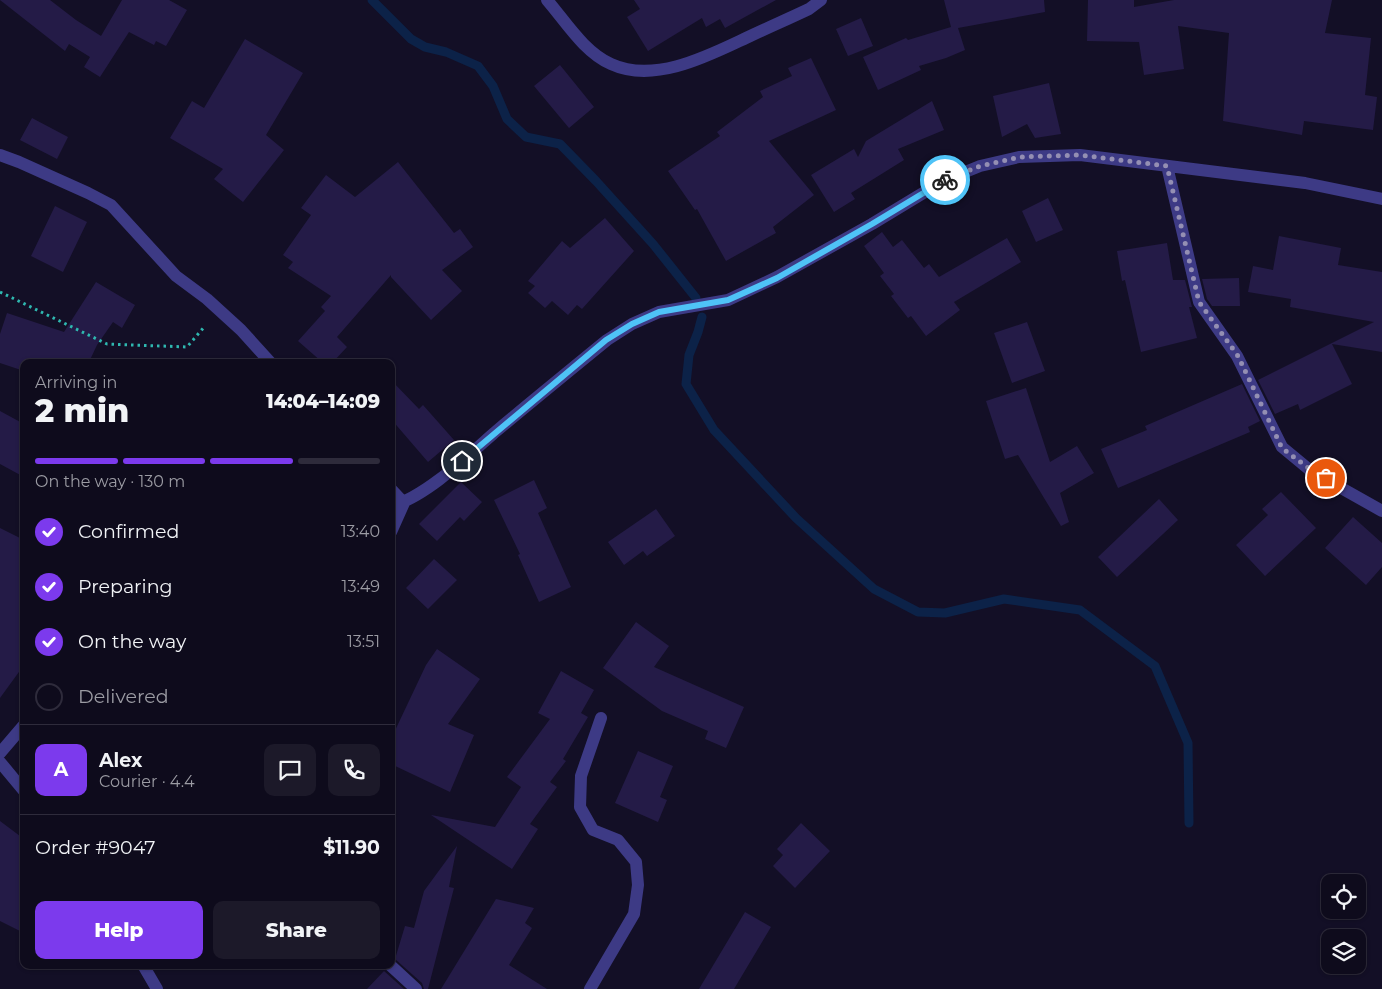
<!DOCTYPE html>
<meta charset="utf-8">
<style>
body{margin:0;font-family:Montserrat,sans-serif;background:#1c1929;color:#f1f3f6;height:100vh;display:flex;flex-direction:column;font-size:19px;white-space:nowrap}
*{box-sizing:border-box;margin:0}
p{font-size:16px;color:#9b9ba3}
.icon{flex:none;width:28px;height:28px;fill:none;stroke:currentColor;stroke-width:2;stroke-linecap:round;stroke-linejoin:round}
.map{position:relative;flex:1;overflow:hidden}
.sheet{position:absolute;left:20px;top:359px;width:375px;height:610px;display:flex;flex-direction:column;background:#0e0b1c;border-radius:10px;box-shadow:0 1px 4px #0004,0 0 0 1px #2e2b3b}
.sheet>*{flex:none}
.tools{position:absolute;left:1321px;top:874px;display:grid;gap:10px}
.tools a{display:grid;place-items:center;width:45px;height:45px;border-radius:10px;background:#0e0b1c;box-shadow:0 1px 4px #0004,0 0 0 1px #2e2b3b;font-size:25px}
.pin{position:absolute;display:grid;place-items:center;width:42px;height:42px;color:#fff;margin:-21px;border:2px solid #fff;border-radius:50%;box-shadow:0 1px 5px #0007}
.courier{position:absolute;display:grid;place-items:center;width:50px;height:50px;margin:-25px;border:4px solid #4fc3f7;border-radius:50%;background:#fff;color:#222;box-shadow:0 1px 6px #0007}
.summary em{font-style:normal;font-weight:800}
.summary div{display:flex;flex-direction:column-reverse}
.summary{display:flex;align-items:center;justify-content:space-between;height:85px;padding:0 15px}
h1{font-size:32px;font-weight:800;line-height:38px}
.bar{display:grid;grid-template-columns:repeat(4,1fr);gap:8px 5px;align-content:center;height:60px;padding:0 15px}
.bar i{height:6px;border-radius:4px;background:#2e2b3b}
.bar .active{background:#7c3aed}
.bar p{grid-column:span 4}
.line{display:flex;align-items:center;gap:12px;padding:0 15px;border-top:1px solid #2e2b3b}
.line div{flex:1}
.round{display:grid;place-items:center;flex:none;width:52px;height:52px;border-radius:10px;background:#1c1929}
ol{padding:0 15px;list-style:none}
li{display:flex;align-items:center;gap:15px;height:55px}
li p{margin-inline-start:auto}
li .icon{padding:5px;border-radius:50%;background:#7c3aed;color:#fff;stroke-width:4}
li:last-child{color:#9b9ba3}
li i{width:28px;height:28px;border:2px solid #2e2b3b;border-radius:50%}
.primary-button{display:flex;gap:10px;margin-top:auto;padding:10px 15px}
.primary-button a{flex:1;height:58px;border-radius:10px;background:#7c3aed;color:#fff;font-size:20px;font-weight:800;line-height:58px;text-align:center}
.primary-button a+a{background:#1c1929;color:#f1f3f6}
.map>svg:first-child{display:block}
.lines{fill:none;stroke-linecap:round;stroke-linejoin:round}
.stream{stroke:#0c2248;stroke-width:9}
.building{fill:#241b47}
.path{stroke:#2fb8b0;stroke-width:3;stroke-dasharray:2.5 4;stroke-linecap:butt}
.minor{stroke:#3d3a85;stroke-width:12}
.done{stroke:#948fb3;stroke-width:5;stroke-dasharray:0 9}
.route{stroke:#4fc3f7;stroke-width:6}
</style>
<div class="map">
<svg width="1382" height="989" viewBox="0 0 1382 989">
<rect width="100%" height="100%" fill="#130f26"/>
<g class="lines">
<path class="stream" d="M372 0 411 39 425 47 446 52 478 66 493 86 507 119 526 137 560 144 596 181 653 244 696 298
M702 317 698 332 689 355 686 384 714 430 796 518 874 589 918 612 945 613 1004 599 1080 610 1155 666 1188 743 1189 823"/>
</g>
<path class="building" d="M0 0H50L76 20 101 36 122 0H169L187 10 166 46 156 41 154 45 129 32 100 77 84 67 90 57 69 44 65 51Z
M634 0H776L725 28 720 19 706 27 702 18 648 51 627 17 640 9Z
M944 0H1044L1045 12 958 28 965 50 946 58 919 66 921 70 878 90 863 57 906 38 908 40 951 27Z
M1088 0H1134V7L1174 0H1332L1325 33 1371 38 1365 95 1377 97 1373 130 1304 121 1302 135 1223 121 1229 33 1178 26 1184 69 1144 75 1139 42 1087 41Z
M861 18 873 46 848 56 836 29Z
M245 39 303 73 266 135 284 150 243 202 214 179 223 169 170 138 192 101 204 108Z
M811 58 836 110 769 141 814 195 773 227 776 233 726 261 697 209 695 210 668 171 720 136 717 132 763 97 760 91 792 76 788 68Z
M560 65 594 107 569 128 534 86Z
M1049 83 1061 134 1035 138 1027 124 1002 137 993 96Z
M932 101 944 130 898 149 904 160 851 193 855 199 834 212 811 175 854 149 858 157 866 141Z
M32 118 68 137 57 159 20 140Z
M398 162 454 233 460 229 473 247 442 270 462 291 431 320 391 277V275L337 337 347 347 333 362H322L298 341 325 311 321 307 331 296 288 268 293 262 283 255 311 215 301 208 326 175 355 197Z
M1048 198 1063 230 1036 242 1022 211Z
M55 206 87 222 63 272 31 256Z
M605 218 634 251 582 309 577 305 568 315 552 301 545 308 528 293 535 286 528 281 562 241 570 248Z
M882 232 893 247 902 240 924 268 929 264 939 277 1007 238 1021 262 954 302 960 310 926 336 911 316 908 318 891 296 894 294 880 276 884 273 864 246Z
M1279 236 1341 248 1338 265 1382 272V352L1332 344 1352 384 1300 410 1298 404 1275 414 1258 380 1374 322 1290 307 1291 299 1248 292 1253 266 1273 270Z
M1167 243 1173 280H1185L1192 307H1189L1197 338 1141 352 1125 280 1122 281 1117 251Z
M1239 278 1240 306H1212L1207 299 1202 279Z
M96 282 135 305 122 328 113 322 97 345 89 362H24V371L0 363V334L7 313 64 332Z
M1027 322 1045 371 1012 383 994 333Z
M391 380 419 409 423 405 454 440 428 462 391 419Z
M1242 384 1260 421 1248 427 1250 432 1118 488 1101 449 1147 430 1145 426Z
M1026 388 1050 462 1077 446 1094 473 1060 493 1069 522 1061 526 1018 455 1005 459 986 401Z
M0 411 24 424V477L0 464Z
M534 480 547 508 538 513 571 587 539 602 518 555 520 554 494 500Z
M461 482 482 502 464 521 460 517 437 541 419 524Z
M1281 492 1316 528 1265 576 1236 545 1268 515 1262 509Z
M1159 499 1178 520 1117 577 1098 557Z
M656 509 675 536 647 556 643 551 624 565 608 542Z
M1353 517 1382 543V567L1366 585 1325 548Z
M0 528 24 540V665L0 698Z
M434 559 457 580 428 609 406 588Z
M636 622 669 646 654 667 744 707 726 748 705 739 708 731 662 711 603 668Z
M437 649 480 679 448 724 474 735 450 792 391 764V739L426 665Z
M561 671 594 690 581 713 588 717 563 759 566 761 550 782 557 787 530 824 538 829 512 869 431 815 495 827 521 787 507 777 550 719 538 713Z
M638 751 673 766 660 797 667 800 658 822 615 803Z
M0 821 24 839V933L0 921Z
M801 823 830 851 795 888 773 866 783 855 777 849Z
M457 846 449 887 454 888 428 989H424L422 983 395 959 405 926 414 928 424 891Z
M496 899 534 908 525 923 532 928 509 965 547 989H441Z
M745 912 771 927 734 989H699Z
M384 971 404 989H367Z"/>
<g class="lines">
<path class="path" d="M0 292 107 344 187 347 205 326"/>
<path class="minor" d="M547 0C566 22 584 52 611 64 654 84 708 56 746 38 767 28 788 19 809 9L821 0
M0 155 19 162 88 193 111 205 176 276 207 299 241 330 270 362
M1167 166 1199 302 1237 356 1282 447 1311 471 1382 511
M391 489 404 503 391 532
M391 506C424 498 468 456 494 433 531 402 569 371 607 340L632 324 659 312 728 300 777 277 872 224 943 181 980 166 1019 157 1080 155 1305 183 1382 199
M0 753 24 725
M0 762 24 791
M143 965 157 989
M390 965 416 989
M590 989 634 914 638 885 636 862 618 840 593 830 580 807 581 776 601 718"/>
</g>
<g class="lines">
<path class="done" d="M945 180 980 166 1020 157 1080 155 1167 166 1199 302 1238 356 1282 448 1311 470 1326 478"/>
<path class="route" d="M462 461 606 340 632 324 659 312 728 300 777 278 872 224 945 180"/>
</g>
</svg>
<div class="tools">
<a><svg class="icon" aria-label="locate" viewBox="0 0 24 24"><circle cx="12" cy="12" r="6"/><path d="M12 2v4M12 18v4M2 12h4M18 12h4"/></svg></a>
<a><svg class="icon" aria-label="layers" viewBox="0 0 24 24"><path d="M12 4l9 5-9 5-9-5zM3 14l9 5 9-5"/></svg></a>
</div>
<div class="pin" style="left:1326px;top:478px;background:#ea580c"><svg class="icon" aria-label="bag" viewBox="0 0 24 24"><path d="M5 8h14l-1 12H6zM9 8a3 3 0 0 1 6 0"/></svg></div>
<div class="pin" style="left:462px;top:461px;background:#1f2937"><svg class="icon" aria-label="home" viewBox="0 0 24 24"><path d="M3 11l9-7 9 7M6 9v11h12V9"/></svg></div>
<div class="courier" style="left:945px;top:180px"><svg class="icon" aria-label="bike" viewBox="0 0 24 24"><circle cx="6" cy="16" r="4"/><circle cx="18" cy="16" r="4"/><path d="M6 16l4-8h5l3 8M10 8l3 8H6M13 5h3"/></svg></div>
<section class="sheet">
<div class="summary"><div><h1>2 min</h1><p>Arriving in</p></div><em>14:04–14:09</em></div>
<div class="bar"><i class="active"></i><i class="active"></i><i class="active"></i><i></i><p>On the way · 130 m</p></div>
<ol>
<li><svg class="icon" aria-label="check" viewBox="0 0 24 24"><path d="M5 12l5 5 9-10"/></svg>Confirmed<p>13:40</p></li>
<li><svg class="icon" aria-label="check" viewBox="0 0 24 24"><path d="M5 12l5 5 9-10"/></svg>Preparing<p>13:49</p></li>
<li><svg class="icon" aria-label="check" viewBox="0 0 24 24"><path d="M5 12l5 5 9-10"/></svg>On the way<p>13:51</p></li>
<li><i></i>Delivered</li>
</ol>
<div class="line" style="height:90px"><b class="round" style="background:#7c3aed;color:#fff">A</b><div><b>Alex</b><p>Courier · 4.4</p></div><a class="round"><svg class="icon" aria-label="chat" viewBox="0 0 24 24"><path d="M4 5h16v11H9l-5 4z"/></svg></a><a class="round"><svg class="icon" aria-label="phone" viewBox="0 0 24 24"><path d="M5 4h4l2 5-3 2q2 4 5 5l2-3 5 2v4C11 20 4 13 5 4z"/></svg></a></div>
<div class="line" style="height:65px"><div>Order #9047</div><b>$11.90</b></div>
<div class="primary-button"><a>Help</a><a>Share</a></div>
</section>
</div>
